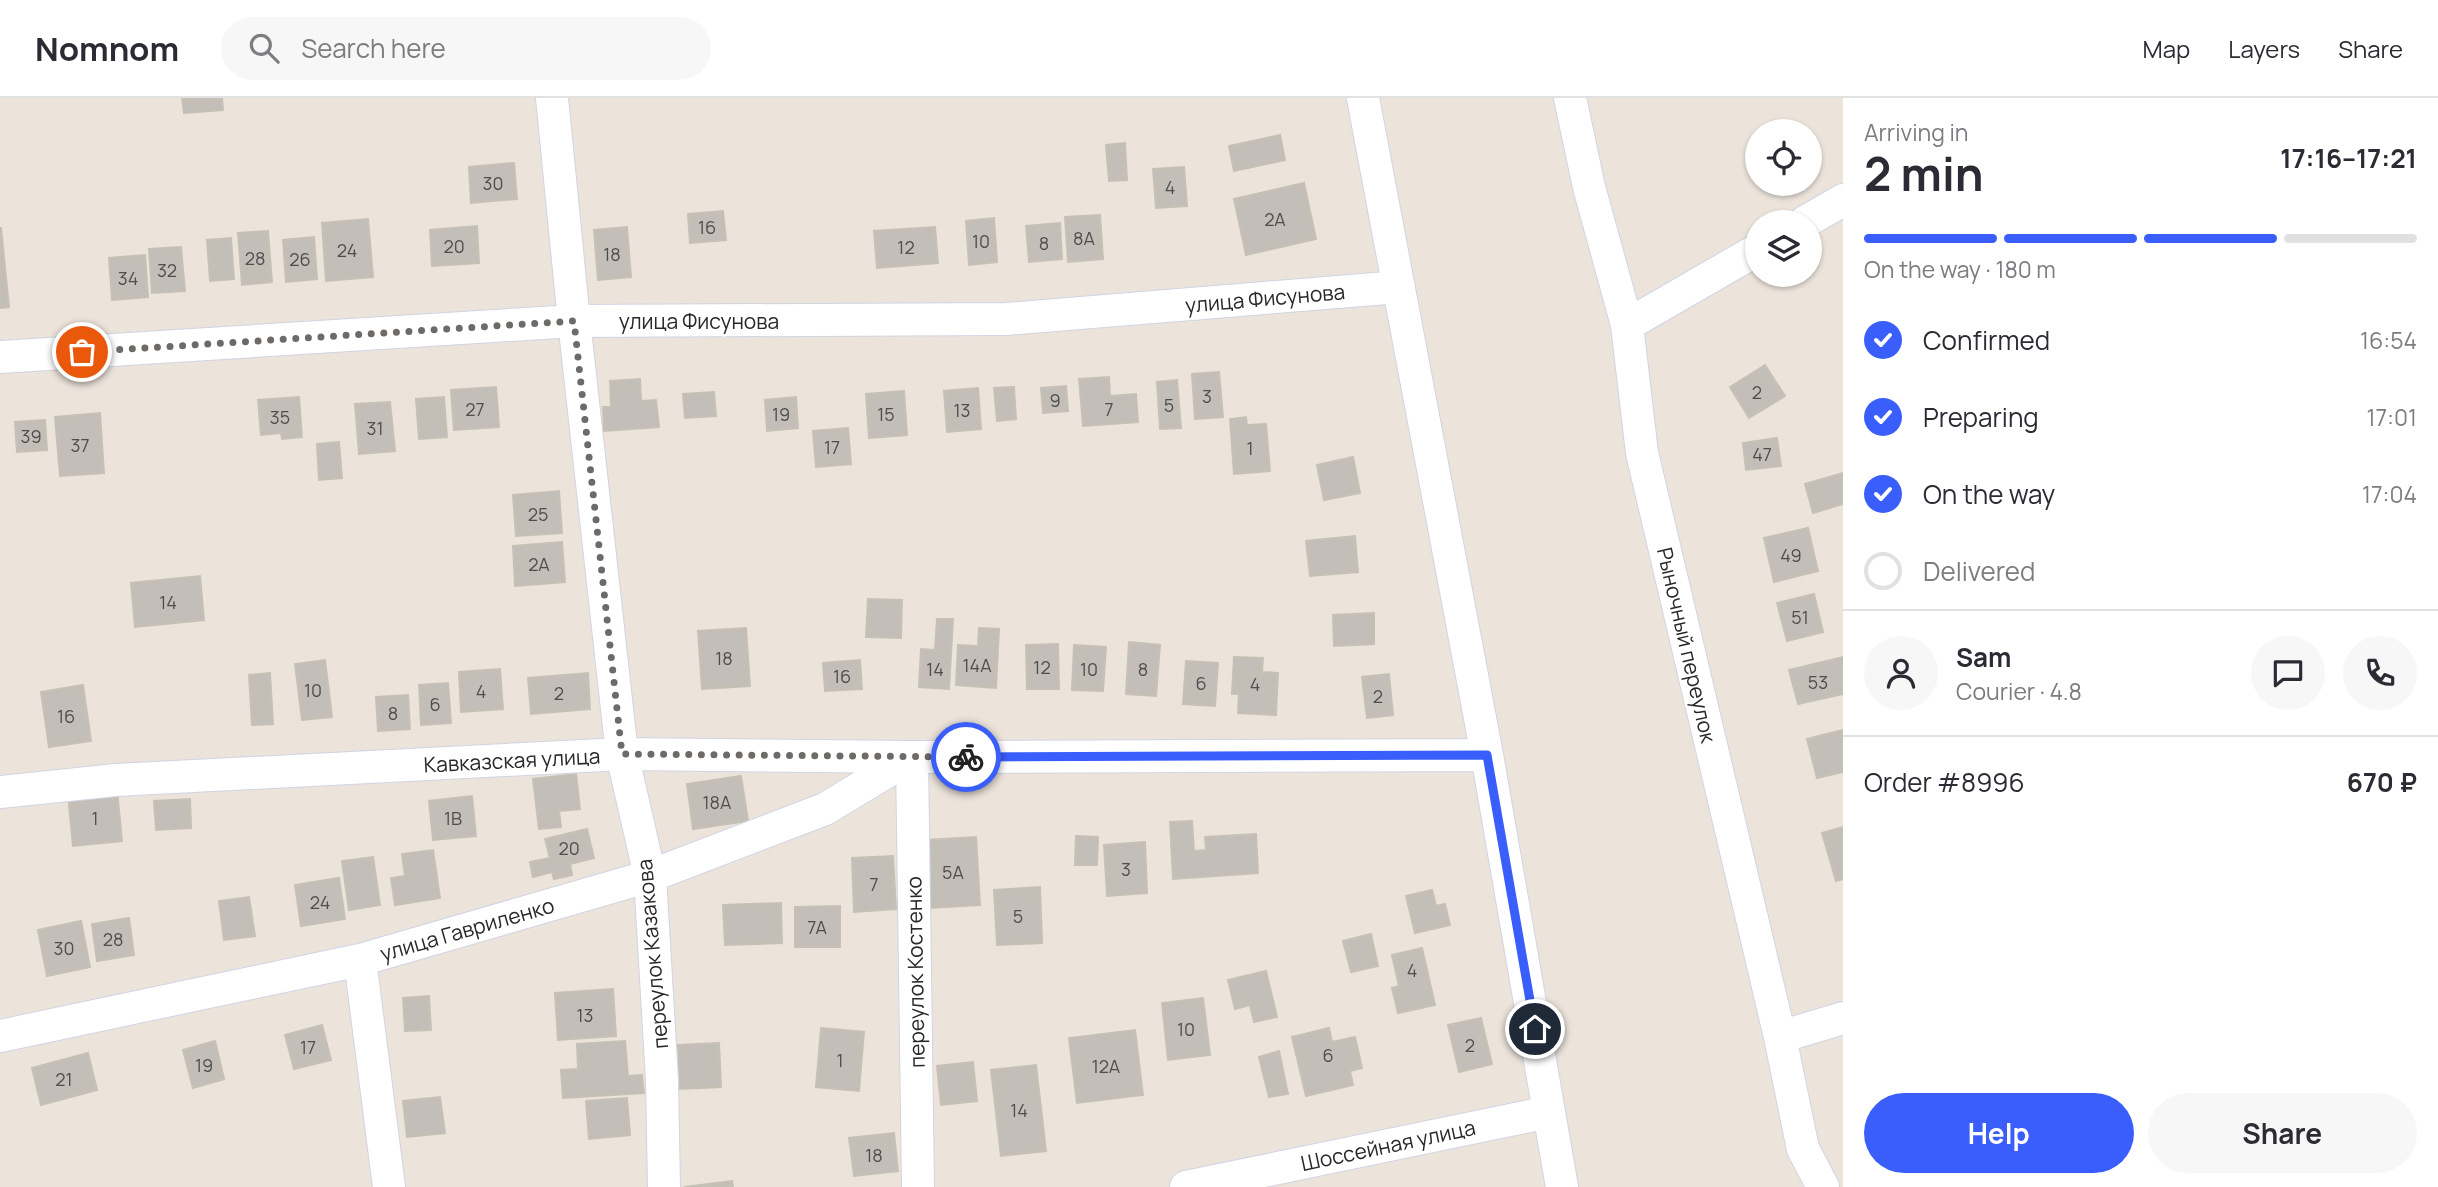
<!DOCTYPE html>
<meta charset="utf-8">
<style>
body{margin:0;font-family:Manrope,sans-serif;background:#f7f7f7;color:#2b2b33;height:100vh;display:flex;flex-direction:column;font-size:26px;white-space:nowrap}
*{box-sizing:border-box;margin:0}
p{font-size:23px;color:#7c7c81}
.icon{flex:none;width:38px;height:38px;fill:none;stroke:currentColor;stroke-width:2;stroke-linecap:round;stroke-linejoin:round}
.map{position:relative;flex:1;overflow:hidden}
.side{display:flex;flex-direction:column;background:#fff;width:595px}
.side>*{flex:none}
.buttons{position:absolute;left:1745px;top:21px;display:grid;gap:14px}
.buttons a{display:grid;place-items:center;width:77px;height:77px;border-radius:50%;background:#fff;box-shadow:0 2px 5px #0004;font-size:35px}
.pin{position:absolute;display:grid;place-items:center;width:60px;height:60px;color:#fff;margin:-30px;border:4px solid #fff;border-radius:50%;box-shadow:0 2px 7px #0007}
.courier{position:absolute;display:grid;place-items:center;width:70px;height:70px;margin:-35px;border:5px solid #395efb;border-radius:50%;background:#fff;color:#222;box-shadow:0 2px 9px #0007}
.headline em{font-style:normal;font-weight:700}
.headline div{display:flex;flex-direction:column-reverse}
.headline{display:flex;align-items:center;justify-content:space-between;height:119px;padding:0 21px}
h1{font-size:46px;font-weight:700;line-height:52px}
.bar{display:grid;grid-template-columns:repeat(4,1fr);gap:10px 7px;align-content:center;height:84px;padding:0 21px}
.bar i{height:9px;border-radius:5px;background:#e1e1e2}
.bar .active{background:#395efb}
.bar p{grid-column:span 4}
.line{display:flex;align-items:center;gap:18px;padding:0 21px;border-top:2px solid #e1e1e2}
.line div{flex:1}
.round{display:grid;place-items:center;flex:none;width:74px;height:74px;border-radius:37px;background:#f7f7f7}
ol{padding:0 21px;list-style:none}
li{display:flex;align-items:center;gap:21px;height:77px}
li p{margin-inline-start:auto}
li .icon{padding:7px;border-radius:50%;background:#395efb;color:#fff;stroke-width:4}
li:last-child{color:#7c7c81}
li i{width:38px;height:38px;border:4px solid #e1e1e2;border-radius:50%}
.cta{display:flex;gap:14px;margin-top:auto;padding:14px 21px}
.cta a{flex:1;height:80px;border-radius:42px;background:#395efb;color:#fff;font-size:28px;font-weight:700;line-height:80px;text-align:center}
.cta a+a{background:#f7f7f7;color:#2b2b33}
header{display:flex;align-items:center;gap:42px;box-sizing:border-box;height:98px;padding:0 35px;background:#fff;border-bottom:2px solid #e1e1e2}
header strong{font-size:33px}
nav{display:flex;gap:38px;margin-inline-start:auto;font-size:24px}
.search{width:490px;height:63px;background:#f7f7f7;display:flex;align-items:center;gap:18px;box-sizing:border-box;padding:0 24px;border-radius:38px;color:#7c7c81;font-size:26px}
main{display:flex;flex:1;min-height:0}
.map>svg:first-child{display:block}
.building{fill:#c4beb8;stroke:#c7c0b5;stroke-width:2}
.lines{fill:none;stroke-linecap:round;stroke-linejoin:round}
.minor-casing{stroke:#d0d4e3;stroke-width:34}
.minor{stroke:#fff;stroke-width:32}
.done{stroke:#6d6a67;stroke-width:7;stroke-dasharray:0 12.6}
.route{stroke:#395efb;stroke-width:9}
.labels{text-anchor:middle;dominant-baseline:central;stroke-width:5;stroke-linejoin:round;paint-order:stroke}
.number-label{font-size:18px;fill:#504e4d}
.street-label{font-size:21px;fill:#292929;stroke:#fff}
</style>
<header>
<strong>Nomnom</strong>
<div class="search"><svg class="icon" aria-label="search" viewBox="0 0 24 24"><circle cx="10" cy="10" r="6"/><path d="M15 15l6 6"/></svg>Search here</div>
<nav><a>Map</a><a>Layers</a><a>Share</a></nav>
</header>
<main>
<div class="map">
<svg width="1843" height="1089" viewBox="0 0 1843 1089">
<rect width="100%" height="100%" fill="#ece4db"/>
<path class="building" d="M182 0H222L223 12 184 15Z
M1280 37 1285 62 1234 73 1229 48Z
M1125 45 1127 82 1109 83 1106 47Z
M514 65 517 101 471 105 469 69Z
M1184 69 1187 108 1156 110 1153 71Z
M1304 85 1316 141 1246 157 1234 101Z
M723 113 726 142 690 145 688 116Z
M1100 117 1103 161 1068 164 1065 119Z
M994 120 997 164 969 167 966 123Z
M368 121 373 179 326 183 322 125Z
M1060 125 1062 161 1029 164 1026 128Z
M477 128 479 165 432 168 430 132Z
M627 129 631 179 598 182 594 132Z
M935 129 938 165 877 170 874 133Z
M1 130 9 209 0 210V130Z
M268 133 272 184 242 187 238 135Z
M314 139 317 181 286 184 283 142Z
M231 140 234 181 210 183 207 142Z
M181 149 185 193 152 195 149 151Z
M145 157 148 199 112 202 109 160Z
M1765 267 1785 298 1749 320 1730 289Z
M1219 274 1223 319 1195 321 1192 276Z
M1109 279 1110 298 1136 296 1138 324 1083 328 1079 281Z
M640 281 641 303 656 302 659 329 604 333 603 309H611L610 283Z
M1177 282 1181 330 1160 331 1157 284Z
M1066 288 1068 313 1043 315 1041 290Z
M496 289 499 329 454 332 451 292Z
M1014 289 1016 321 997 323 994 290Z
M978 290 981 331 947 334 944 293Z
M904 293 907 337 869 340 866 296Z
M714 294 716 318 685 320 683 296Z
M299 299 302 339 282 341 281 335 261 337 258 302Z
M444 299 447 339 419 341 416 301Z
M796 299 798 330 767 333 765 302Z
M390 304 395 353 359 356 355 306Z
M100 315 104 375 60 378 55 319Z
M1246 319 1247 327 1266 326 1270 373 1234 376 1230 321Z
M45 322 47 352 17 354 15 324Z
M848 330 851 366 816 369 813 333Z
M1777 340 1781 368 1746 372 1743 345Z
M339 344 342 380 319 382 317 346Z
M1353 359 1360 395 1324 402 1317 367Z
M1843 375V406L1813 415 1805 386Z
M559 393 562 435 516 438 513 397Z
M1808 430 1818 473 1774 484 1764 440Z
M1355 438 1358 474 1310 478 1306 443Z
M562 444 565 484 515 488 513 448Z
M200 478 204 522 135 529 131 485Z
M1814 496 1823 534 1787 543 1777 505Z
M868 501 902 502 901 540 866 539Z
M1374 515V546L1334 548 1333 517Z
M937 521H953L949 591 919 589 921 551 935 552Z
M746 530 750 588 702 591 698 533Z
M979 530 999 531 996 590 956 587 958 547 978 548Z
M1129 544 1160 547 1156 598 1126 596Z
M1058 546 1059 591H1027L1026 547Z
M1074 547 1106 549 1103 593 1072 592Z
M1234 559 1263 560 1262 574 1278 575 1276 617 1238 615 1239 596H1232Z
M1843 559V596L1798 606 1789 572Z
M325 562 332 619 302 622 295 566Z
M860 562 862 591 825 593 823 565Z
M1186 563 1218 565 1215 608 1183 606Z
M500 571 503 611 461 614 459 574Z
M270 575 273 626 252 627 249 577Z
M588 575 590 611 531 616 528 580Z
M1389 576 1393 617 1367 620 1362 579Z
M448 585 451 625 421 627 419 587Z
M83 587 91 643 49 649 41 594Z
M408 597 410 631 378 633 376 599Z
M1843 632V674L1817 680 1807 641Z
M576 676 580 711 559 713 561 729 539 731 533 681Z
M741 678 748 723 693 731 687 686Z
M117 692 122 743 73 748 68 697Z
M472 698 476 738 433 742 429 703Z
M190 701 191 730 156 732 154 703Z
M1192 723 1194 753 1206 752 1205 739 1256 736 1258 775 1173 781 1170 724Z
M1843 729V781L1836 783 1822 735Z
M587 731 594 760 570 766 572 777 554 781 552 774 533 779 530 764 550 760 545 741Z
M1076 738 1098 739 1097 767H1075Z
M976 739 980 807 929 810 926 742Z
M1145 744 1147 795 1107 798 1104 747Z
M433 752 440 800 395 807 391 780 405 778 402 756Z
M893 758 896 811 854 814 852 760Z
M373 759 380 807 349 812 342 763Z
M339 780 345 821 301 828 295 787Z
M1040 789 1042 845 997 847 994 792Z
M1432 792 1436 808 1445 806 1450 827 1415 835 1406 798Z
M249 799 255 838 224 842 219 803Z
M781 805 782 845 725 847 723 807Z
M840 808V849H795V809Z
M129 820 134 857 97 863 92 826Z
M81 823 90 869 47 878 38 832Z
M1371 836 1378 868 1351 874 1343 843Z
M1422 850 1435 907 1398 915 1392 890 1399 888 1392 857Z
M1266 873 1277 919 1254 924 1250 907 1235 911 1228 882Z
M613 891 616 938 558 942 555 895Z
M429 898 431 932 405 933 403 900Z
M1203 900 1210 957 1168 962 1162 905Z
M1481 920 1492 966 1459 974 1448 927Z
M322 927 331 962 294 971 285 937Z
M821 930 864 934 859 993 816 989Z
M1329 930 1332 944 1355 939 1362 970 1350 973 1353 987 1306 998 1292 939Z
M1135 932 1143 997 1077 1005 1069 940Z
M215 943 224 981 193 990 183 952Z
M625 943 628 978 642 977 644 995 563 1000 561 972 578 971 577 946Z
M719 945 721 989 680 991 678 947Z
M1279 953 1288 996 1269 999 1259 959Z
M88 955 97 992 41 1007 32 970Z
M973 964 977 1003 941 1007 937 968Z
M1036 967 1046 1053 1001 1058 991 972Z
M440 999 445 1035 407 1039 403 1003Z
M627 1000 630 1037 589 1041 586 1003Z
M894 1035 898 1073 854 1078 849 1040Z
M732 1083 733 1089H684Z"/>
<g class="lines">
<g class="minor-casing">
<path id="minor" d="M552 0 574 223 622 656 650 778 662 982 664 1089
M1363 0 1487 657 1562 1089
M1570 0 1589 89 1627 227 1642 355 1780 939 1803 1051 1823 1089
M1805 124 1843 102
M1627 227 1757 152
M0 259 574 223 1006 221 1399 189
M912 659 918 1089
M0 694 116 682 622 656 912 659 1487 657
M360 862 389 1089
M0 938 360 862 650 778 825 711 911 659
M1780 939 1843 920
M1186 1089 1549 1014"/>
</g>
<use href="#minor" class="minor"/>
</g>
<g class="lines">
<path class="done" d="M82 254 574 223 622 656 966 659"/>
<path class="route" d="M966 659 1487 657 1535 931"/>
</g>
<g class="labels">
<g class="number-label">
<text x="493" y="85">30</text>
<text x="1170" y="89">4</text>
<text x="1275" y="121">2А</text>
<text x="707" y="129">16</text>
<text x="1084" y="140">8А</text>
<text x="981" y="143">10</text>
<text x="1044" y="145">8</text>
<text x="454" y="148">20</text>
<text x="906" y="149">12</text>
<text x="347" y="152">24</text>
<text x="612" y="156">18</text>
<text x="255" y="160">28</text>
<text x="300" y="161">26</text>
<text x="167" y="172">32</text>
<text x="128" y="180">34</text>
<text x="1757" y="294">2</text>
<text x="1207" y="298">3</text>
<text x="1055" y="302">9</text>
<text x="1169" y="307">5</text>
<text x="475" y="311">27</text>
<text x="1109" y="311">7</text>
<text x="962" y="312">13</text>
<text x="781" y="316">19</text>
<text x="886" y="316">15</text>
<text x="280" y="319">35</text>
<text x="375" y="330">31</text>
<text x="31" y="338">39</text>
<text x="80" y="347">37</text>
<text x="832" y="349">17</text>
<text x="1250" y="350">1</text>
<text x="1762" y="356">47</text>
<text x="538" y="416">25</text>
<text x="1791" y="457">49</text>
<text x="539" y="466">2А</text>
<text x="168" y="504">14</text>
<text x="1800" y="519">51</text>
<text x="724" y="560">18</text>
<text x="977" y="567">14А</text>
<text x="1042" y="569">12</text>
<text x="935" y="571">14</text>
<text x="1089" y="571">10</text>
<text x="1143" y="571">8</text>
<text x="842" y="578">16</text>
<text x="1818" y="584">53</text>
<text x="1201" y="585">6</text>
<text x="1255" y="586">4</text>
<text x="313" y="592">10</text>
<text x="481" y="593">4</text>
<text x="559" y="595">2</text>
<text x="1378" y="598">2</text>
<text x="435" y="606">6</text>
<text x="393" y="615">8</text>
<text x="66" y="618">16</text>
<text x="717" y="704">18А</text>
<text x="95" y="720">1</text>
<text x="453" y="720">1В</text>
<text x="569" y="750">20</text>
<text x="1126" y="771">3</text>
<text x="953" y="774">5А</text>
<text x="874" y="786">7</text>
<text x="320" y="804">24</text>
<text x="1018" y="818">5</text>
<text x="817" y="829">7А</text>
<text x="113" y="841">28</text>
<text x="64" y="850">30</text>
<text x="1412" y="872">4</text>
<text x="585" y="917">13</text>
<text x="1186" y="931">10</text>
<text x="1470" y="947">2</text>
<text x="308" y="949">17</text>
<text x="1328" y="957">6</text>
<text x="840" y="962">1</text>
<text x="204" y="967">19</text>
<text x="1106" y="968">12А</text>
<text x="64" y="981">21</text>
<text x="1019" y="1012">14</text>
<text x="874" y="1057">18</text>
</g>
<g class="street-label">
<text transform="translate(1265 200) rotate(-5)">улица Фисунова</text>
<text x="699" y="223">улица Фисунова</text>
<text transform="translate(1687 547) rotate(77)">Рыночный переулок</text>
<text transform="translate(512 662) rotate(-3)">Кавказская улица</text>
<text transform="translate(467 831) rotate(-16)">улица Гавриленко</text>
<text transform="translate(652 856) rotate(-95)">переулок Казакова</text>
<text transform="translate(915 874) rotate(-91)">переулок Костенко</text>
<text transform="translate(1388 1047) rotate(-12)">Шоссейная улица</text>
</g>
</g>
</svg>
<div class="buttons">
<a><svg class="icon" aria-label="locate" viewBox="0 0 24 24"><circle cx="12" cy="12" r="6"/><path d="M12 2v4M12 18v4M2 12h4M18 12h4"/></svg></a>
<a><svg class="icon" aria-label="layers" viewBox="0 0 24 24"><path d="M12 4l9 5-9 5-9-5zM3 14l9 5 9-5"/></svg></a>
</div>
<div class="pin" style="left:82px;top:254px;background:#ea580c"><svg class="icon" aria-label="bag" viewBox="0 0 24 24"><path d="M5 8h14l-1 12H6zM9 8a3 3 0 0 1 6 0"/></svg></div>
<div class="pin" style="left:1535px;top:931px;background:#1f2937"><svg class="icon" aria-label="home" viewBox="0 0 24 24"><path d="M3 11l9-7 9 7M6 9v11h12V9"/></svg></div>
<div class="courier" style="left:966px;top:659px"><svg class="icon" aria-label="bike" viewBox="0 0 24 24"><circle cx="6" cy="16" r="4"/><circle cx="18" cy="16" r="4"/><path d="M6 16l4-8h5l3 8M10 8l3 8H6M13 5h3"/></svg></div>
</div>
<section class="side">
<div class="headline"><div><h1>2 min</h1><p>Arriving in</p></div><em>17:16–17:21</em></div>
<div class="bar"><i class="active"></i><i class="active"></i><i class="active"></i><i></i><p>On the way · 180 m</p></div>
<ol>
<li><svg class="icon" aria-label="check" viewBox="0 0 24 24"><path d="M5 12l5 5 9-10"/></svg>Confirmed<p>16:54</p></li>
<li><svg class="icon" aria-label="check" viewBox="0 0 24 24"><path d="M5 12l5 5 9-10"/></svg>Preparing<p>17:01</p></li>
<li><svg class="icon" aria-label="check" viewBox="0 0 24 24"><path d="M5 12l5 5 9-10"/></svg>On the way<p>17:04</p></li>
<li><i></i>Delivered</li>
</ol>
<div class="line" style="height:126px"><a class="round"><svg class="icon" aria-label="person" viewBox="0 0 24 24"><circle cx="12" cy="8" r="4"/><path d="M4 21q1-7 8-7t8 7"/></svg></a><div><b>Sam</b><p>Courier · 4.8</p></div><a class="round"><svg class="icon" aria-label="chat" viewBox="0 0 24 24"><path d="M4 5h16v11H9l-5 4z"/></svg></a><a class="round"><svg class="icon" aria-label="phone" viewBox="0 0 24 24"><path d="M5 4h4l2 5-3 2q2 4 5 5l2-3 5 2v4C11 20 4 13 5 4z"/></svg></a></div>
<div class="line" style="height:91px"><div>Order #8996</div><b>670 ₽</b></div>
<div class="cta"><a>Help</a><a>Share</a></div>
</section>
</main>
